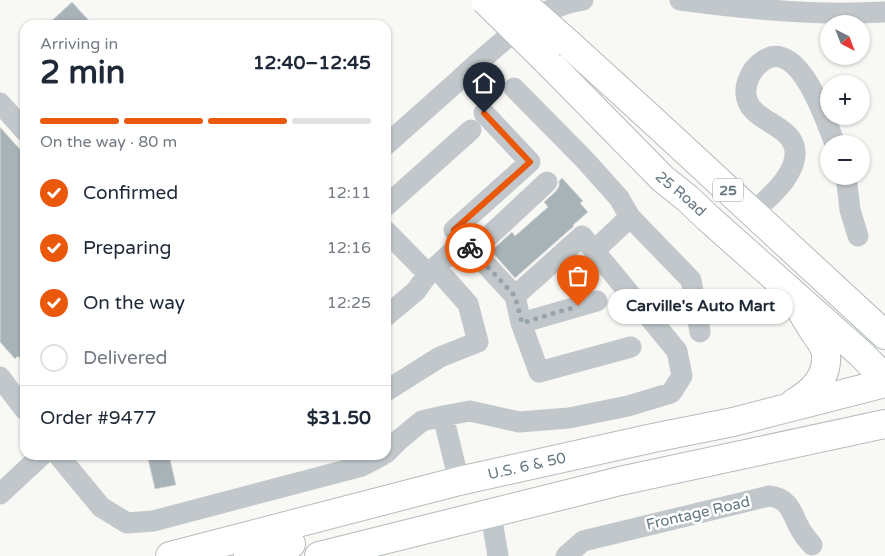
<!DOCTYPE html>
<meta charset="utf-8">
<style>
body{margin:0;font-family:"Varela Round",sans-serif;background:#f2f2f3;color:#1f2937;height:100vh;display:flex;flex-direction:column;font-size:19px;white-space:nowrap}
*{box-sizing:border-box;margin:0}
p{font-size:16px;color:#747a83}
.icon{flex:none;width:28px;height:28px;fill:none;stroke:currentColor;stroke-width:2;stroke-linecap:round;stroke-linejoin:round}
.map{position:relative;flex:1;overflow:hidden}
.drawer{position:absolute;left:20px;top:20px;width:371px;height:440px;display:flex;flex-direction:column;background:#fff;border-radius:15px;box-shadow:0 1px 4px #0004}
.drawer>*{flex:none}
.needle{width:32px;rotate:138deg}
.tools{position:absolute;left:820px;top:15px;display:grid;gap:10px}
.tools a{display:grid;place-items:center;width:50px;height:50px;border-radius:50%;background:#fff;box-shadow:0 1px 4px #0004;font-size:25px}
.pin{position:absolute;display:grid;place-items:center;width:42px;height:42px;color:#fff;margin:-51px -21px;border-radius:50% 50% 50% 0;rotate:-45deg;box-shadow:0 0 5px #0007}
.pin .icon{rotate:45deg}
.courier{position:absolute;display:grid;place-items:center;width:50px;height:50px;margin:-25px;border:4px solid #ea580c;border-radius:50%;background:#fff;color:#222;box-shadow:0 1px 6px #0007}
.bubble{position:absolute;height:35px;border-radius:18px;background:#fff;box-shadow:0 1px 4px #0004;font-size:16px;font-weight:700;line-height:35px;text-align:center}
.headline em{font-style:normal;font-weight:700}
.headline div{display:flex;flex-direction:column-reverse}
.headline{display:flex;align-items:center;justify-content:space-between;height:85px;padding:0 20px}
h1{font-size:32px;font-weight:700;line-height:38px}
.bar{display:grid;grid-template-columns:repeat(4,1fr);gap:8px 5px;align-content:center;height:60px;padding:0 20px}
.bar i{height:6px;border-radius:4px;background:#e0e1e3}
.bar .on{background:#ea580c}
.bar p{grid-column:span 4}
.line{display:flex;align-items:center;gap:12px;padding:0 20px;border-top:1px solid #e0e1e3}
.line div{flex:1}
ol{padding:0 20px;list-style:none}
li{display:flex;align-items:center;gap:15px;height:55px}
li p{margin-inline-start:auto}
li .icon{padding:5px;border-radius:50%;background:#ea580c;color:#fff;stroke-width:4}
li:last-child{color:#747a83}
li i{width:28px;height:28px;border:2px solid #e0e1e3;border-radius:50%}
.map>svg:first-child{display:block}
.building{fill:#a8b3b8;stroke:#dadad8}
.lines{fill:none;stroke-linecap:round;stroke-linejoin:round}
.major-casing{stroke:#b4bbbe;stroke-width:30}
.highway-casing{stroke:#b6bbbe;stroke-width:30}
.minor{stroke:#c1c7ca;stroke-width:21}
.major{stroke:#fff;stroke-width:28}
.highway{stroke:#fff;stroke-width:28}
.major-bridge-casing{stroke:#b4bbbe;stroke-width:30;stroke-linecap:butt}
.major-bridge{stroke:#fff;stroke-width:28}
.done{stroke:#96a4aa;stroke-width:5;stroke-dasharray:0 9}
.route{stroke:#ea580c;stroke-width:6}
.labels{text-anchor:middle;dominant-baseline:central;stroke-width:5;stroke-linejoin:round;paint-order:stroke}
.shield{fill:#fff;stroke:#91a0a8;stroke-width:1}
.shield-label{font-size:14px;font-weight:bold;fill:#627782}
.street-label{font-size:15px;fill:#627782;stroke:#fff}
</style>
<div class="map">
<svg width="885" height="556" viewBox="0 0 885 556">
<rect width="100%" height="100%" fill="#f8f8f5"/>
<path class="building" d="M72 2 93 25H47Z
M0 127 25 155V365L18 356 15 359 0 342Z
M562 178 583 201 580 203 588 212 573 225 574 226 515 278 491 251 512 232 515 236 548 207 544 202 556 191 559 186V181Z
M147 455H169L176 485 155 489Z"/>
<g class="lines">
<g class="major-casing">
<g id="major">
<path d="M570 45 648 116 885 335"/>
<path id="s1" d="M546 60 663 179 687 198 708 218 861 354 885 378"/>
</g>
</g>
<g class="highway-casing">
<g id="highway">
<path d="M789 290C797 304 805 317 813 330 818 338 825 345 826 354 828 378 812 392 794 403"/>
<path id="s2" d="M170 556 459 481 653 438 733 422 885 383"/>
<path d="M248 556 291 544"/>
<path d="M319 556 620 481 885 424"/>
</g>
</g>
<path class="minor" d="M680 0C748 9 816 16 885 12
M514 88 584 159 619 198 630 217
M0 103 25 131
M484 113 530 162 454 230 515 296
M386 145C411 123 435 101 460 79 495 48 534 7 583 0
M846 176 850 210 858 236
M386 206 471 130
M753 213C768 197 792 180 795 156 798 123 748 124 746 94 745 83 751 71 759 64 797 30 826 121 835 144
M386 231 428 274 464 241
M473 251 547 182
M594 251 630 217 691 280 700 332
M386 316 416 291 428 274
M521 323 597 301
M0 377 25 410
M386 391 440 357 478 342 468 304 436 268
M443 416 459 481
M386 453 400 439 422 421 443 416 470 411 519 422 569 418 628 406 671 393 682 376 677 351 582 236 515 296 521 323 539 372 631 347
M58 455 101 507 127 523 153 521 362 466 383 455
M0 494 42 455
M491 514 498 556
M566 556 583 541 769 496C792 498 792 517 802 532 805 537 809 541 812 545"/>
<use href="#major" class="major"/>
<use href="#highway" class="highway"/>
<g class="major-bridge-casing">
<path id="major-bridge" d="M485 0 546 60
M519 0 570 45"/>
</g>
<use href="#major-bridge" class="major-bridge"/>
</g>
<g class="lines">
<path class="done" d="M470 248 515 296 522 323 578 306"/>
<path class="route" d="M470 248 454 230 530 162 484 113"/>
</g>
<g class="labels">
<rect class="shield" x="713" y="178.5" width="30" height="23" rx="4"/>
<g class="shield-label">
<text x="728" y="190">25</text>
</g>
<g class="street-label">
<text stroke="none"><textPath href="#s1" startOffset="190">25 Road</textPath></text>
<text stroke="none"><textPath href="#s2" startOffset="368">U.S. 6 &amp; 50</textPath></text>
<text transform="translate(698 513) rotate(-13)">Frontage Road</text>
</g>
</g>
</svg>
<div class="tools">
<a><svg class="needle" viewBox="-14 -14 28 28"><path d="M0-13l5 13h-10z" fill="#e53935"/><path d="M0 13l5-13h-10z" fill="#747a83"/></svg></a>
<a>+</a>
<a>−</a>
</div>
<div class="pin" style="left:578px;top:306px;background:#ea580c"><svg class="icon" aria-label="bag" viewBox="0 0 24 24"><path d="M5 8h14l-1 12H6zM9 8a3 3 0 0 1 6 0"/></svg></div>
<div class="pin" style="left:484px;top:113px;background:#1f2937"><svg class="icon" aria-label="home" viewBox="0 0 24 24"><path d="M3 11l9-7 9 7M6 9v11h12V9"/></svg></div>
<div class="courier" style="left:470px;top:248px"><svg class="icon" aria-label="bike" viewBox="0 0 24 24"><circle cx="6" cy="16" r="4"/><circle cx="18" cy="16" r="4"/><path d="M6 16l4-8h5l3 8M10 8l3 8H6M13 5h3"/></svg></div>
<div class="bubble" style="left:608px;top:289px;width:185px">Carville's Auto Mart</div>
<section class="drawer">
<div class="headline"><div><h1>2 min</h1><p>Arriving in</p></div><em>12:40–12:45</em></div>
<div class="bar"><i class="on"></i><i class="on"></i><i class="on"></i><i></i><p>On the way · 80 m</p></div>
<ol>
<li><svg class="icon" aria-label="check" viewBox="0 0 24 24"><path d="M5 12l5 5 9-10"/></svg>Confirmed<p>12:11</p></li>
<li><svg class="icon" aria-label="check" viewBox="0 0 24 24"><path d="M5 12l5 5 9-10"/></svg>Preparing<p>12:16</p></li>
<li><svg class="icon" aria-label="check" viewBox="0 0 24 24"><path d="M5 12l5 5 9-10"/></svg>On the way<p>12:25</p></li>
<li><i></i>Delivered</li>
</ol>
<div class="line" style="height:65px"><div>Order #9477</div><b>$31.50</b></div>
</section>
</div>
